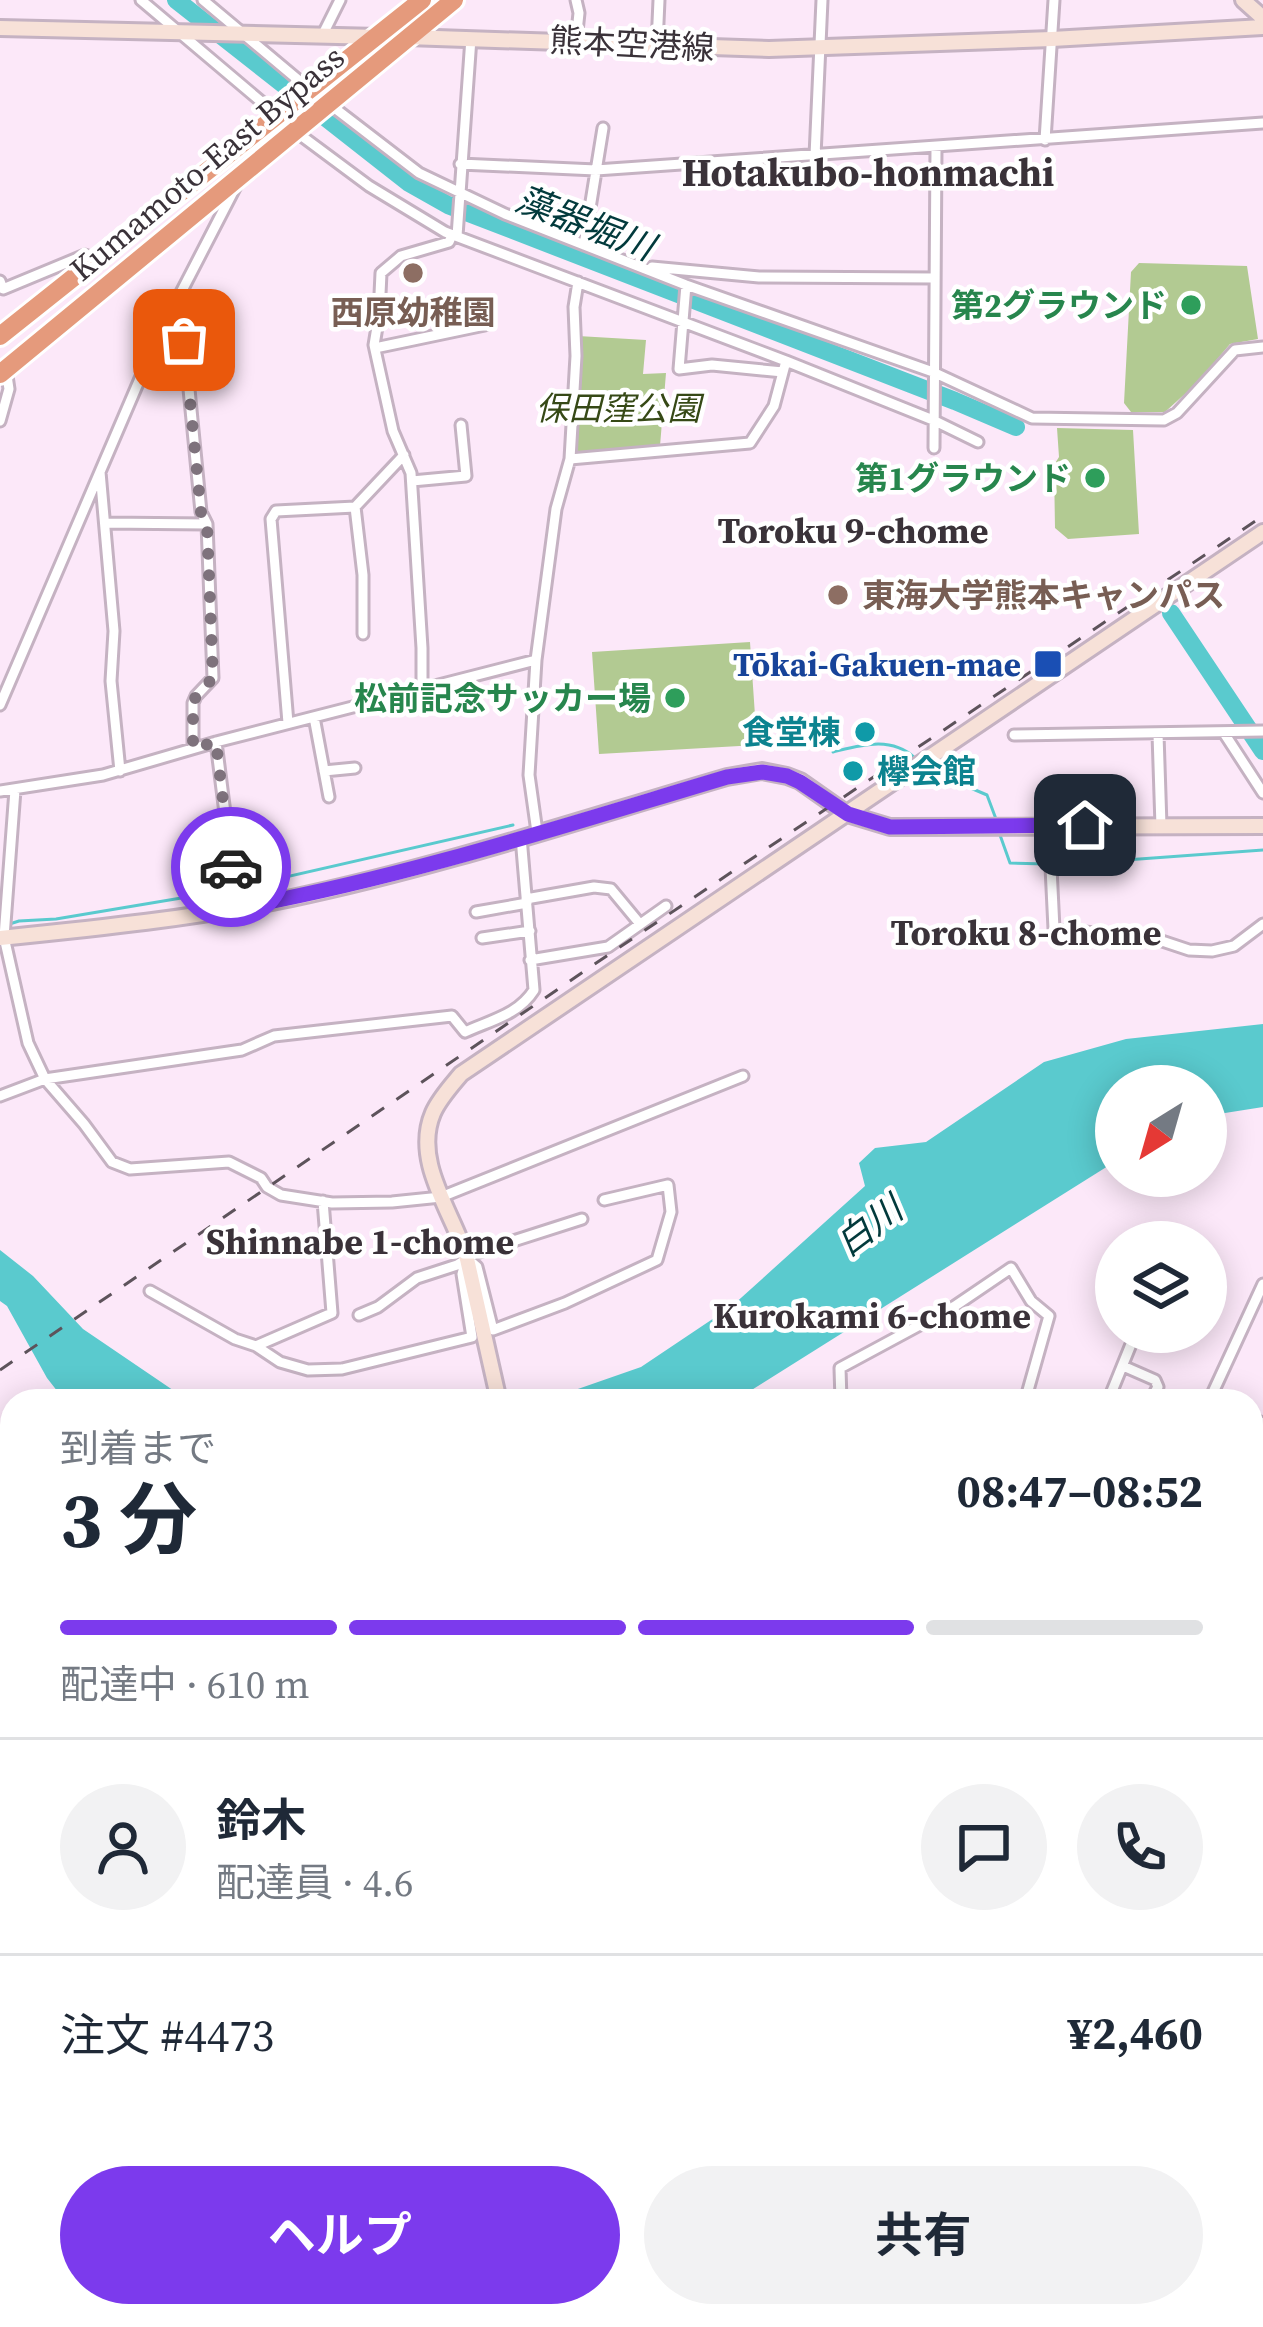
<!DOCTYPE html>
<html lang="ja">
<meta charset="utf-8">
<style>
body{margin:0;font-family:"Source Serif 4","Noto Sans JP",serif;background:#f2f2f3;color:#1f2937;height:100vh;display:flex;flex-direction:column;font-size:45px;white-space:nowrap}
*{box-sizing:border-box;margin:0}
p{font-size:39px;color:#747a83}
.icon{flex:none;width:66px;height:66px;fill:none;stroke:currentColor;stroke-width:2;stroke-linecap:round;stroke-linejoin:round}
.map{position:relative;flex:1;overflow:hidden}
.details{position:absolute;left:0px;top:1389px;width:1263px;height:939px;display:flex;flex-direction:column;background:#fff;border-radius:36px 36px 0 0;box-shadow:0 6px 30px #0003}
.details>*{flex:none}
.needle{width:78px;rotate:217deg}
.tools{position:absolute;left:1095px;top:1065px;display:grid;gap:24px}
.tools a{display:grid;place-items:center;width:132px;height:132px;border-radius:50%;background:#fff;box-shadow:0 6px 30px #0003;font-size:60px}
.pin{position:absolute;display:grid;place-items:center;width:102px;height:102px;color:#fff;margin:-51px;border-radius:24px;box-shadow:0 6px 18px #0006}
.courier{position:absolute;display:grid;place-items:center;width:120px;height:120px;margin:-60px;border:9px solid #7c3aed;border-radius:50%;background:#fff;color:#222;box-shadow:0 3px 15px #0007}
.overview em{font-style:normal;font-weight:700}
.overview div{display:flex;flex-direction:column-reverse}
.overview{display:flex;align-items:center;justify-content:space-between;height:204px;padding:0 60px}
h1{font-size:78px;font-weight:700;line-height:90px}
.bar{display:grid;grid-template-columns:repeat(4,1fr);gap:18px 12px;align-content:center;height:144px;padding:0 60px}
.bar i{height:15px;border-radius:9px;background:#e0e1e3}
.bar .selected{background:#7c3aed}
.bar p{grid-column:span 4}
.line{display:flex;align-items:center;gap:30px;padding:0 60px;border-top:3px solid #e0e1e3}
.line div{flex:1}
.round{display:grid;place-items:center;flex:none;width:126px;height:126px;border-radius:63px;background:#f2f2f3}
.primary-button{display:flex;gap:24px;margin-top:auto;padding:24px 60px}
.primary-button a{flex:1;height:138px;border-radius:72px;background:#7c3aed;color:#fff;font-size:48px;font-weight:700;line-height:138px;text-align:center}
.primary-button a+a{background:#f2f2f3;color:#1f2937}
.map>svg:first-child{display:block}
.green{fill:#b2ca92}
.water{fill:#5acace}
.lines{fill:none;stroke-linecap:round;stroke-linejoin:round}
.stream{stroke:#5acace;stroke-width:3}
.river{stroke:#5acace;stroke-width:18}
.street-casing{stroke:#c5b2c2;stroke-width:15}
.secondary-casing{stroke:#c5b2c2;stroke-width:20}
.highway-casing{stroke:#fff;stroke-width:24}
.street{stroke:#fff;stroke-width:9}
.secondary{stroke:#f7e1d8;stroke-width:14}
.highway{stroke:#e59a7c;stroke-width:18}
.rail{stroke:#5d535b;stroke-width:3;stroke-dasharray:15 15;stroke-linecap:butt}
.done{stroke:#7e727c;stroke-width:12;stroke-dasharray:0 21.6}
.route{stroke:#7c3aed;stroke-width:15}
.education-dot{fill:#8d6e63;stroke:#fff;stroke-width:4.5}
.leisure-dot{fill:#2e9e5b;stroke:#fff;stroke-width:4.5}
.transit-dot{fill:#1a4fb4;stroke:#fff;stroke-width:4.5}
.culture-dot{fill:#0f9aa8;stroke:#fff;stroke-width:4.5}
.labels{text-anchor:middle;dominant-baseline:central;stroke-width:9;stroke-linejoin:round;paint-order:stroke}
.street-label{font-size:33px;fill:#3a3239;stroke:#fff}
.leisure-label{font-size:33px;font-weight:bold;fill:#27864d;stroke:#fff;text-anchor:end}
.education-label{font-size:33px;font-weight:bold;fill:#785e54;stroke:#fff}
.park-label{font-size:33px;font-style:italic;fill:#364916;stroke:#fff}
.transit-label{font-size:33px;font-weight:bold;fill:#164399;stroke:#fff;text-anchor:end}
.culture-label{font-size:33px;font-weight:bold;fill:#0d838f;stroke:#fff;text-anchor:end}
.water-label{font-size:36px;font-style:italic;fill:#023a3c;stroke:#fff}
.neighbourhood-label{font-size:36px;font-weight:bold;fill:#3a3239;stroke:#fff}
.quarter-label{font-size:39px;font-weight:bold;fill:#3a3239;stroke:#fff}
</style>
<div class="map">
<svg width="1263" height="2327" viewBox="0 0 1263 2327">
<rect width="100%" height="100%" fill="#fce8f9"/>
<path class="green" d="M1139 263 1247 266 1258 339 1230 344 1198 382 1165 412H1131L1124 403 1131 272Z
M578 336 646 340 643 374 666 373 660 446 580 453 574 449Z
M1057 428 1133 430 1139 534 1068 539 1055 528 1054 465 1059 457Z
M750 642 757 745 599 754 592 652Z
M368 2316H1200L1192 2327H362Z"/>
<path class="water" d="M1263 1024V1107L1206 1116V1086H1116V1161L750 1391 722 1401H552L575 1390 641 1367 732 1306 865 1186 859 1163 875 1148 926 1142 1044 1062 1126 1039Z
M0 1250 33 1276 83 1329 189 1401H65L47 1378 7 1306 0 1301Z"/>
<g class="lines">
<path class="stream" d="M833 752C862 745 891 736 915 758
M926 769 987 795 996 819
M1000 835 1010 863 1047 864
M1057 865 1263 850
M238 888 513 825
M0 927 19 921 56 919 229 890"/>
<path class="river" d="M176 0 409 183 448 205 955 401 1016 427
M1171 613 1263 751"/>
<g class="street-casing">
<path id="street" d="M141 0 277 115
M203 0 309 89
M576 0 579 13 576 41
M322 36 340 0
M657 45 659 0
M328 103 419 173 505 214 686 285 933 372 1032 418 1164 420 1177 413 1235 350 1263 347
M295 131 369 186 445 232 786 361
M1045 140 1054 0
M815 156 822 0
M460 164 596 170 1263 123
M457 236 471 38
M584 245 603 128
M652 267 759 277 934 278
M0 281 3 289 85 255 96 259
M686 285 679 369 712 365 783 372
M180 297 201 512 207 524 213 678 196 696 193 703V748
M375 348 485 325
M0 421 9 389 6 369
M934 448 936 148
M570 459 750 443 774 406 786 361 933 420 978 442
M100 472 114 631 111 681 120 771
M412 481 466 476 461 425
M355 507 363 575V634
M105 523 207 524
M422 689V648L411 473 393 431 374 345 379 315 381 273 401 256 449 242 452 235
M0 705 157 339 236 186
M314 717 329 797
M288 723 271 519 276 511 355 507 404 455
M1224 733 1263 793
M1158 734 1161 826
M1014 735 1263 731
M216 742 237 908
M324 771 355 768
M15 790 4 937 28 1043 45 1079 84 1124 112 1162 130 1169 229 1162 261 1178 267 1187 281 1195 332 1203 392 1202 441 1197 743 1076
M0 791 103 775 216 742 536 660
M1049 826 1054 929 1156 939 1189 950 1212 951 1234 946 1263 924
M537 832 529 775 536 660 556 509 570 459 576 356 574 307 578 282
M526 899 594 887 611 889 640 924
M476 912 527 903
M482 938 530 931
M530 960 608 947 666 906
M0 1096 45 1079 242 1050 274 1036 452 1016 465 1032C491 1020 518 1015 534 990L521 837
M469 1260 477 1267 493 1330 565 1303 657 1260 671 1212 668 1185 604 1200
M150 1291 235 1339 256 1346 280 1362 308 1370 342 1369 472 1337 462 1274 465 1264
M359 1315 378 1307 417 1278 457 1265 476 1253 582 1219
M256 1346 332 1313 323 1201
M1123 1366 1155 1380 1158 1387 1150 1401
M841 1401 840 1368 955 1306 1011 1268 1031 1301 1049 1316 1025 1401
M1108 1401 1136 1332
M1209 1401 1263 1284
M1251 1419 1263 1423
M1251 1663 1263 1667
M1251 1904H1263
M1251 2054 1263 2061
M1251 2223 1263 2212
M314 2316 322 2327
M637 2316 639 2327
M340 2327 349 2316
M382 2327 392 2316
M725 2327 727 2316"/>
</g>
<g class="secondary-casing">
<path id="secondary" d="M1243 0 1263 18
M0 28 379 37
M407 37 769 49 1052 39 1263 27
M0 938C98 928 196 918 292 898 439 867 583 819 727 777L762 771 787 776 800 781 847 814 890 827 1263 826
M499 1401 467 1259C454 1214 412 1162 433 1113 439 1099 451 1086 461 1074L1263 532
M1251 1560 1263 1566
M0 1570 12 1572"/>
</g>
<g class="highway-casing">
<path id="highway" d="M0 336 422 0
M0 374 454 0"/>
</g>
<use href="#street" class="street"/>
<use href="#secondary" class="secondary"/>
<use href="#highway" class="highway"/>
<path class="rail" d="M0 1370 608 955 1263 516"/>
</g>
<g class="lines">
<path class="done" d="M184 340 201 512 207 524 213 678 196 696 193 703V748L216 742 231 867"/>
<path class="route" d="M231 867 237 908C403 878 566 825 727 777L762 772 787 776 800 782 848 814 890 827 1085 825"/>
</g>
<g class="education-dot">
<circle cx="413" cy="273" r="12"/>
<circle cx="838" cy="595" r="12"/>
</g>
<g class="leisure-dot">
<circle cx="1191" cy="305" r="12"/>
<circle cx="1095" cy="478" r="12"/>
<circle cx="675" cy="698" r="12"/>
</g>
<rect class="transit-dot" x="1033" y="649" width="30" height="30" rx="6"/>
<g class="culture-dot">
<circle cx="865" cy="732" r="12"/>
<circle cx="853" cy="771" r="12"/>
</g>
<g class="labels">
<g class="street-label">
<text transform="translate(632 44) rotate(3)">熊本空港線</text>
<text transform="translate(207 163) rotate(-40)">Kumamoto-East Bypass</text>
</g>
<g class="leisure-label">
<text x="1167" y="305">第2グラウンド</text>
<text x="1071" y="478">第1グラウンド</text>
<text x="651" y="698">松前記念サッカー場</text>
</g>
<g class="education-label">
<text x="413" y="312">西原幼稚園</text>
<text x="862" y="595" text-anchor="start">東海大学熊本キャンパス</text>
</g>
<g class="park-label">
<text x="618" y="408">保田窪公園</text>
</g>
<g class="transit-label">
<text x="1021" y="664">Tōkai-Gakuen-mae</text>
</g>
<g class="culture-label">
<text x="841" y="732">食堂棟</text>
<text x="877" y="771" text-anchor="start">欅会館</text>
</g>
<g class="water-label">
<text transform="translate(585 223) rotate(21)">藻器堀川</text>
<text transform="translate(869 1226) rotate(-37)">白川</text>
</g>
<g class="neighbourhood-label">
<text x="853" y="530">Toroku 9-chome</text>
<text x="1026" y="932">Toroku 8-chome</text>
<text x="360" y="1241">Shinnabe 1-chome</text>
<text x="872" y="1315">Kurokami 6-chome</text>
</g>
<g class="quarter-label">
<text x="868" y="172">Hotakubo-honmachi</text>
</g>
</g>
</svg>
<div class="tools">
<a><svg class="needle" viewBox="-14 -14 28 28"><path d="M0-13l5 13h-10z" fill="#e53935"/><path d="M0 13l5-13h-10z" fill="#747a83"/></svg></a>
<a><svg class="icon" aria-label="layers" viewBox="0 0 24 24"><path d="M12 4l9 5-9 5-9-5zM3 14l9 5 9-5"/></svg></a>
</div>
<div class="pin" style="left:184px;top:340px;background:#ea580c"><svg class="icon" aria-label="bag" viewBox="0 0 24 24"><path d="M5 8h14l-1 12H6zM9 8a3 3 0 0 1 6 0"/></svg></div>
<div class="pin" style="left:1085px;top:825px;background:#1f2937"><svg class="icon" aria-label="home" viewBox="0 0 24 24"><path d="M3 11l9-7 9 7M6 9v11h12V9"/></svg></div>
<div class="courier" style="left:231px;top:867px"><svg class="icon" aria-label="car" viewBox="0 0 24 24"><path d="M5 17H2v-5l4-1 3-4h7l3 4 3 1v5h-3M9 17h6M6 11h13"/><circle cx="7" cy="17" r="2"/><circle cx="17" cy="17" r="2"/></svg></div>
<section class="details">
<div class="overview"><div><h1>3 分</h1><p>到着まで</p></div><em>08:47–08:52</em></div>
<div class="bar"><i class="selected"></i><i class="selected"></i><i class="selected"></i><i></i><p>配達中 · 610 m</p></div>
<div class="line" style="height:216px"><a class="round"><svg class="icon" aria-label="person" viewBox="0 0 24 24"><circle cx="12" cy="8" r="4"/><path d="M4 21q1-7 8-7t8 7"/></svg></a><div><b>鈴木</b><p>配達員 · 4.6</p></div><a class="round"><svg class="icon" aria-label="chat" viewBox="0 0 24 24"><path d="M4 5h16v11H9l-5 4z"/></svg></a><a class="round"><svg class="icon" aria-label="phone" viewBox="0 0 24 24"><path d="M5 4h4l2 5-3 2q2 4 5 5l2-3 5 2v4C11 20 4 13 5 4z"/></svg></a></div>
<div class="line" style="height:156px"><div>注文 #4473</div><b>¥2,460</b></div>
<div class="primary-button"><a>ヘルプ</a><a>共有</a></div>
</section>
</div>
